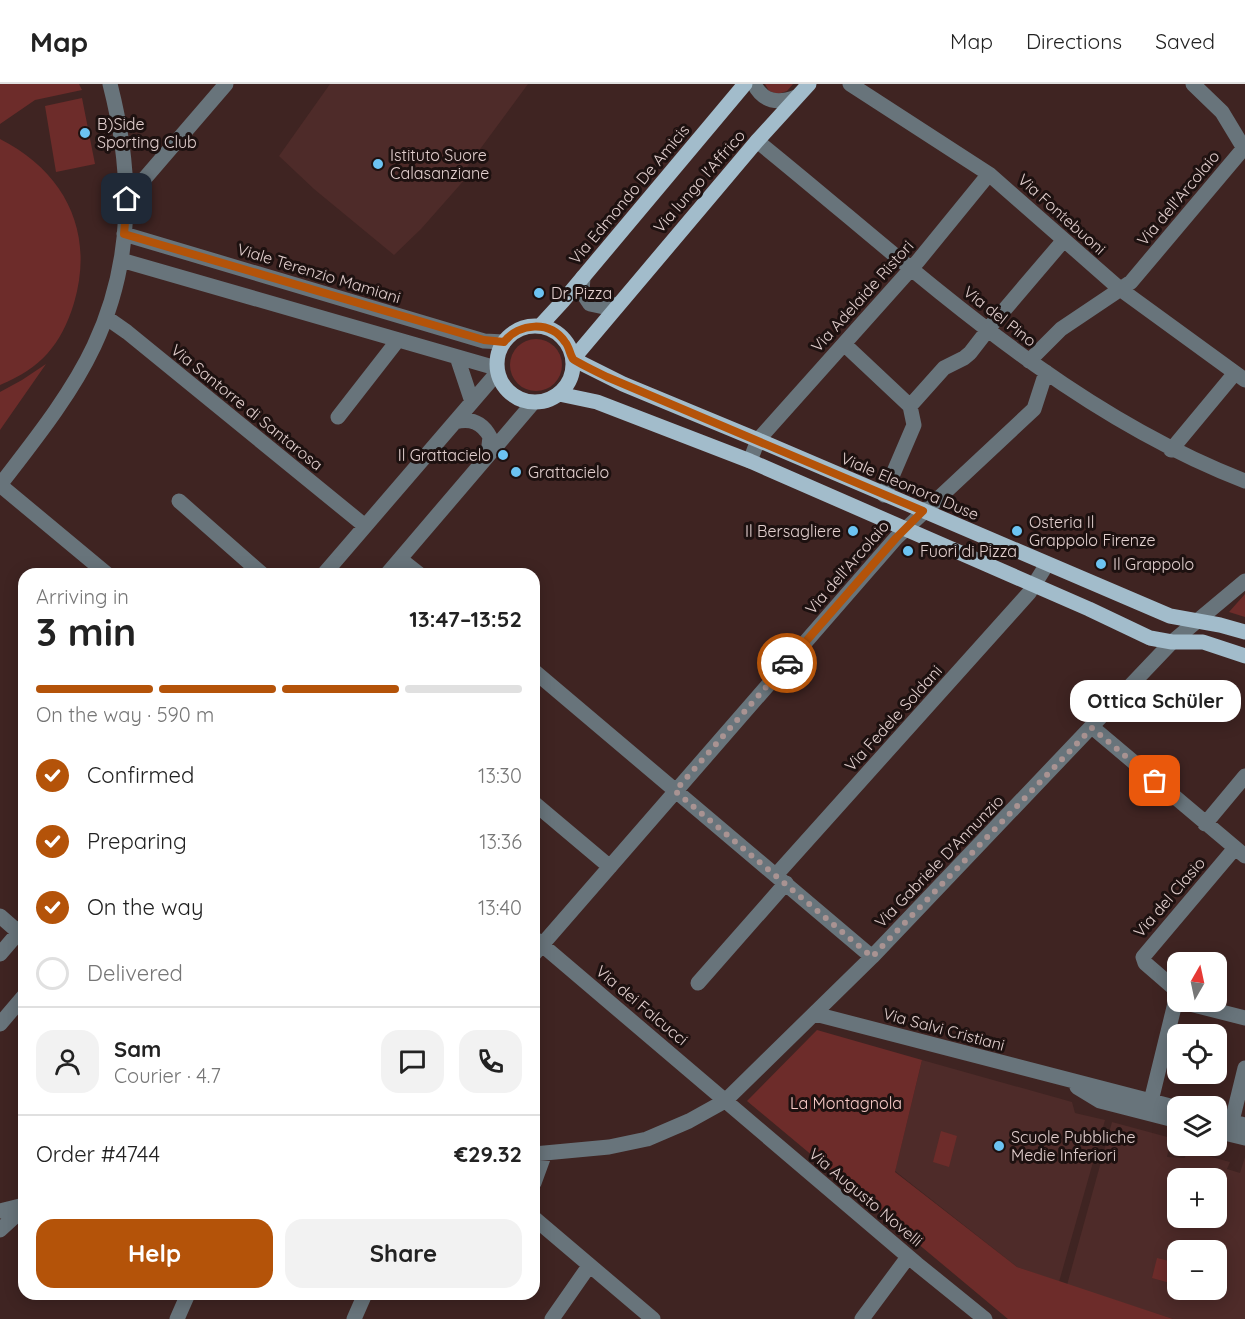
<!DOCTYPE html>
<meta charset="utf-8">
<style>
body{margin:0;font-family:Quicksand,sans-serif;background:#f2f2f2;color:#222;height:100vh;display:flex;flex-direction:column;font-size:22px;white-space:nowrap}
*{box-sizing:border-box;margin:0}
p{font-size:20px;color:#767676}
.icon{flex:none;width:33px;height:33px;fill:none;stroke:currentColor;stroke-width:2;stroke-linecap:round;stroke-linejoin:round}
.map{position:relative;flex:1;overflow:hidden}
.details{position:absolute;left:18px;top:484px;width:522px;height:732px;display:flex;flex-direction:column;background:#fff;border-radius:18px;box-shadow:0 3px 15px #0003}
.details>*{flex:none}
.needle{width:39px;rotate:9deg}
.controls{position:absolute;left:1167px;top:868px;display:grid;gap:12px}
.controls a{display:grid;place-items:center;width:60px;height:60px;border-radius:12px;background:#fff;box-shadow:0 3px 15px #0003;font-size:30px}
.pin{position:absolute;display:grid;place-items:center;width:51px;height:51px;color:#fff;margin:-26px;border-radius:12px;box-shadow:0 3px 9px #0006}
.courier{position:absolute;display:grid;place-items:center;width:60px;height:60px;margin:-30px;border:4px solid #b45309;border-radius:50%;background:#fff;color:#222;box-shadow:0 2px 8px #0007}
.bubble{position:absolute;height:42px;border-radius:18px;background:#fff;box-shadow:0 3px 15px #0003;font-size:20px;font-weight:700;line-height:42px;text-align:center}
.overview em{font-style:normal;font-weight:700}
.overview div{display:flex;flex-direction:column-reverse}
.overview{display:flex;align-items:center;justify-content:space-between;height:102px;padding:0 18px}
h1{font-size:39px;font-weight:700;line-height:45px}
.bar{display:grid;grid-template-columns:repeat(4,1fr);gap:9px 6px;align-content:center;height:72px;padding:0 18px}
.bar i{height:8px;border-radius:4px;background:#e0e0e0}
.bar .on{background:#b45309}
.bar p{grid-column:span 4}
.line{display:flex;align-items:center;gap:15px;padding:0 18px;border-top:2px solid #e0e0e0}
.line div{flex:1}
.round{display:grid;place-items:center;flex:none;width:63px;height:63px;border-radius:18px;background:#f2f2f2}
ol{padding:0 18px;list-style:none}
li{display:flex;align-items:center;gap:18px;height:66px}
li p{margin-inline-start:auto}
li .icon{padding:6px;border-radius:50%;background:#b45309;color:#fff;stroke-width:4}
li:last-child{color:#767676}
li i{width:33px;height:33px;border:3px solid #e0e0e0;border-radius:50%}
.button{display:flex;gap:12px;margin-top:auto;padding:12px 18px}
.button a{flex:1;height:69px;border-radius:18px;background:#b45309;color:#fff;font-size:24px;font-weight:700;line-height:69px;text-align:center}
.button a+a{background:#f2f2f2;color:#222}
header{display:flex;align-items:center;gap:36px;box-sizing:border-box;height:84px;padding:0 30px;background:#fff;border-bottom:2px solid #e0e0e0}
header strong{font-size:28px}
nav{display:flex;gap:33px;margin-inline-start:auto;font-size:21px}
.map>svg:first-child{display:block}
.built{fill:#4e2b29;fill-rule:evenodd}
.green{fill:#6d2c2a}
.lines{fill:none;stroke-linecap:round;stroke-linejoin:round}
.minor{stroke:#68747b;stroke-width:15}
.major{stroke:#a2bccb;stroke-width:15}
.done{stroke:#a99392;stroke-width:6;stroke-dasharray:0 10.8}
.route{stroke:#b45309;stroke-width:8}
.poi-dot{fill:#6cc3f2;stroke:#1d1110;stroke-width:2}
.labels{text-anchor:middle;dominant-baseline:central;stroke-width:6;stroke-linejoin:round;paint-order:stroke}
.poi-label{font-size:16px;fill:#e2cfce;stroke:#1d1110;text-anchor:start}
.street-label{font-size:16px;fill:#e2cfce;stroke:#1d1110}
.park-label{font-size:16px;fill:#facdc9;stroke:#1d1110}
</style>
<header>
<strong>Map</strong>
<nav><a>Map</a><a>Directions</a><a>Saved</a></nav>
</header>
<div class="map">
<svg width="1245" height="1235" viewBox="0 0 1245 1235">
<rect width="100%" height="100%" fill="#3f2422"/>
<path class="built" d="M330 0H528L461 91 466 94 421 145 394 171 314 105 279 72Z
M922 976 1072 1018 1075 1029 1105 1036 1059 1198 1017 1183 895 1087Z
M1112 1038 1171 1054 1167 1073 1185 1074 1186 1066 1230 1078 1227 1085 1240 1089 1245 1073V1235H1173L1067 1201ZM1178 1095H1216V1134H1178ZM1178 1167H1216V1206H1178Z"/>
<path class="green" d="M0 0H79L82 6 35 16 0 40Z
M765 0H793L787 7 778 10 769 7Z
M82 14 95 80 56 88 45 22Z
M0 55C65 88 95 148 74 219 61 261 41 284 0 301Z
M510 281a26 26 0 1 1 52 0a26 26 0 1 1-52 0Z
M46 280 0 346V308L22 296Z
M1245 510V533L1229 528Z
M817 946 922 976 895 1088 1017 1183 1173 1235H1008L747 1017Z
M941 1047 957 1052 949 1083 933 1078Z
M1157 1174 1177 1179V1201L1152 1194Z"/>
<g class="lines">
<path class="minor" d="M754 0C763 18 778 20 796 13
M850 0 989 90 1120 205 1245 296
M1193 0 1222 28 1245 66
M757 57C911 181 1058 325 1245 397
M127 115 226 0
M124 150 484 257 504 258
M121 176 489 282 497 288
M583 193 582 208 590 220 604 223 618 220
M107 234 127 248 365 442
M844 260 910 322
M457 273 472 318
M1029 277 1061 245 1131 198 1243 65
M338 333 398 256
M455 338C470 334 482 338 490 353L488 370
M1171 366 1235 289
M750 377 758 356 918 177 989 90
M0 401C33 358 71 311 94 262 134 177 133 89 110 0
M0 401 107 490
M884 411 914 341 910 322 944 284 964 274 970 269 994 238 1063 157
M179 417 262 490
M400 475 419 490
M324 490 497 289
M387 490 533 319
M534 587 872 873
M1092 643 1245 772
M534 719 610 783
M1205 740 1245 692
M776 791 1029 509 1047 480
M0 832 24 853
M534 854 917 1180 985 1235
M0 870 24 842
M534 870 896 454 1034 325 1046 288
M698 899 786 799
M1182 918 1245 934
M815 930 1178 1024
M0 940 24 912
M1077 1003 1100 1017 1178 1037
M1151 1017 1177 911 1175 905 1145 879 1143 873 1235 764
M1216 1034 1245 1041
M1232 1037 1245 984
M1216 1047 1245 1054
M534 1070 609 1063 647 1055 689 1037 725 1017 872 873 1172 558 1245 497
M534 1099 545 1069
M0 1127 24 1121
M534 1134 653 1235
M0 1146 24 1124
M177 1235 188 1210
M354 1235 365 1210
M552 1235 589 1182
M862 1235 908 1173"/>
<path class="major" d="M497 280a38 38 0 1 1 76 0a38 38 0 1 1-76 0Z
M540 242 563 217 745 0
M573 275 623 300 758 356 1170 532 1220 541 1245 548
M573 275 757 57 809 0
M559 310 597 318 750 377 1089 525 1150 554 1172 558H1203L1245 572"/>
</g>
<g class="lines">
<path class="done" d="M787 579 675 707 872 873 1092 644 1155 697"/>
<path class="route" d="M127 115 124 150 484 256 504 258C519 239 550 236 565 258 569 262 570 271 573 275 576 278 601 290 607 293L923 427 896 454 787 579"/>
</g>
<g class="poi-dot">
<circle cx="85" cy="49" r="6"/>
<circle cx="378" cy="80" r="6"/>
<circle cx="539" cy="209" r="6"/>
<circle cx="503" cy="371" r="6"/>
<circle cx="516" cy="388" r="6"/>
<circle cx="853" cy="447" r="6"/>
<circle cx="1017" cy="447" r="6"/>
<circle cx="908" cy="467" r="6"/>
<circle cx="1101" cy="480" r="6"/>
<circle cx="999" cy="1062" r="6"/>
</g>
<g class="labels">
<g class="poi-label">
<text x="97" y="40">B)Side<tspan x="97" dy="18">Sporting Club</tspan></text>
<text x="390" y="71">Istituto Suore<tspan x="390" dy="18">Calasanziane</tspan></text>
<text x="551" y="209">Dr. Pizza</text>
<text x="491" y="371" text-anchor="end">Il Grattacielo</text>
<text x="528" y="388">Grattacielo</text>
<text x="1029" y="438">Osteria Il<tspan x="1029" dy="18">Grappolo Firenze</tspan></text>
<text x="841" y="447" text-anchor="end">Il Bersagliere</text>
<text x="920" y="467">Fuori di Pizza</text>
<text x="1113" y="480">Il Grappolo</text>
<text x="1011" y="1053">Scuole Pubbliche<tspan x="1011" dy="18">Medie Inferiori</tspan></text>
</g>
<g class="street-label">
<text transform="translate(699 97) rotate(-49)">Via lungo l'Affrico</text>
<text transform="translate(629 110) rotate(-50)">Via Edmondo De Amicis</text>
<text transform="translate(1178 114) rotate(-50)">Via dell'Arcolaio</text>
<text transform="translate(1062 130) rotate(42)">Via Fontebuoni</text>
<text transform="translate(319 189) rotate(17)">Viale Terenzio Mamiani</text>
<text transform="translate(862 212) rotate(-48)">Via Adelaide Ristori</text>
<text transform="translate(1000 232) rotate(38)">Via del Pino</text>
<text transform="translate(247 323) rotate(39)">Via Santorre di Santarosa</text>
<text transform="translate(910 402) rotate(23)">Viale Eleonora Duse</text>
<text transform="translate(847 483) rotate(-49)">Via dell'Arcolaio</text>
<text transform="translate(893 634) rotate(-48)">Via Fedele Soldani</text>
<text transform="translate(939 777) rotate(-46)">Via Gabriele D'Annunzio</text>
<text transform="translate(1169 813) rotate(-49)">Via del Clasio</text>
<text transform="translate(642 921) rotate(40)">Via dei Falcucci</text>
<text transform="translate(944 945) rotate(15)">Via Salvi Cristiani</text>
<text transform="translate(866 1113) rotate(40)">Via Augusto Novelli</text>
</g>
<g class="park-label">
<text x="846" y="1019">La Montagnola</text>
</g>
</g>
</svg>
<div class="controls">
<a><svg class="needle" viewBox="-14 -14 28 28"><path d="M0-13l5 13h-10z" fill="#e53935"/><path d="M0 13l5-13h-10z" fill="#767676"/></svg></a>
<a><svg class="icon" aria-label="locate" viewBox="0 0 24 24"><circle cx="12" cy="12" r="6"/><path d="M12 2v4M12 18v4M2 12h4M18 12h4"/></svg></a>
<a><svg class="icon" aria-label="layers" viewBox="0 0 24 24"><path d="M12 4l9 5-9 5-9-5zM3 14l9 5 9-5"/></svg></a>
<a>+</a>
<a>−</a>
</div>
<div class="pin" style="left:1155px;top:697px;background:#ea580c"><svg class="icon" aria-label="bag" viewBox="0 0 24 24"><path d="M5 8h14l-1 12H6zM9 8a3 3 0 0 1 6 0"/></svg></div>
<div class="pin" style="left:127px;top:115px;background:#1f2937"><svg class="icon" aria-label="home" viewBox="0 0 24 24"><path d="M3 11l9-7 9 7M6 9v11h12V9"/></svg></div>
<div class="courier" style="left:787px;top:579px"><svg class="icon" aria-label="car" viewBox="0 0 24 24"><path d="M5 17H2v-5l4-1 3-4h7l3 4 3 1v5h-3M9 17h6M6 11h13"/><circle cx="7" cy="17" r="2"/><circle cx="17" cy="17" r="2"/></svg></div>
<div class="bubble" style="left:1070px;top:596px;width:171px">Ottica Schüler</div>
<section class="details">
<div class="overview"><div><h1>3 min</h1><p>Arriving in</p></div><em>13:47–13:52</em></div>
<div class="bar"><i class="on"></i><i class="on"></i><i class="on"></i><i></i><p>On the way · 590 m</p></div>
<ol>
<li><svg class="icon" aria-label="check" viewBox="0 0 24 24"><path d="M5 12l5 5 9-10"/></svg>Confirmed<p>13:30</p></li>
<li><svg class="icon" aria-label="check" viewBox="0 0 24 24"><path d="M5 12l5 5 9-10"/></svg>Preparing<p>13:36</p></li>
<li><svg class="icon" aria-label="check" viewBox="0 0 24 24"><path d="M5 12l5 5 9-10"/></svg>On the way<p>13:40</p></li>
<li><i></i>Delivered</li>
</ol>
<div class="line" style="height:108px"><a class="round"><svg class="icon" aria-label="person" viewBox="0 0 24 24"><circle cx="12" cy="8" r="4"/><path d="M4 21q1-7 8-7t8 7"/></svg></a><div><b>Sam</b><p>Courier · 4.7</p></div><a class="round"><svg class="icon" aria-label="chat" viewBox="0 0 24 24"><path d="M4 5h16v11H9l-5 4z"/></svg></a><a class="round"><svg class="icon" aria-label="phone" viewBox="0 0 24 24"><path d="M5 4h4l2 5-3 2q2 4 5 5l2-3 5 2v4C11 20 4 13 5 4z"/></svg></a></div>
<div class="line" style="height:78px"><div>Order #4744</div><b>€29.32</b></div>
<div class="button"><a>Help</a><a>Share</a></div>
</section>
</div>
